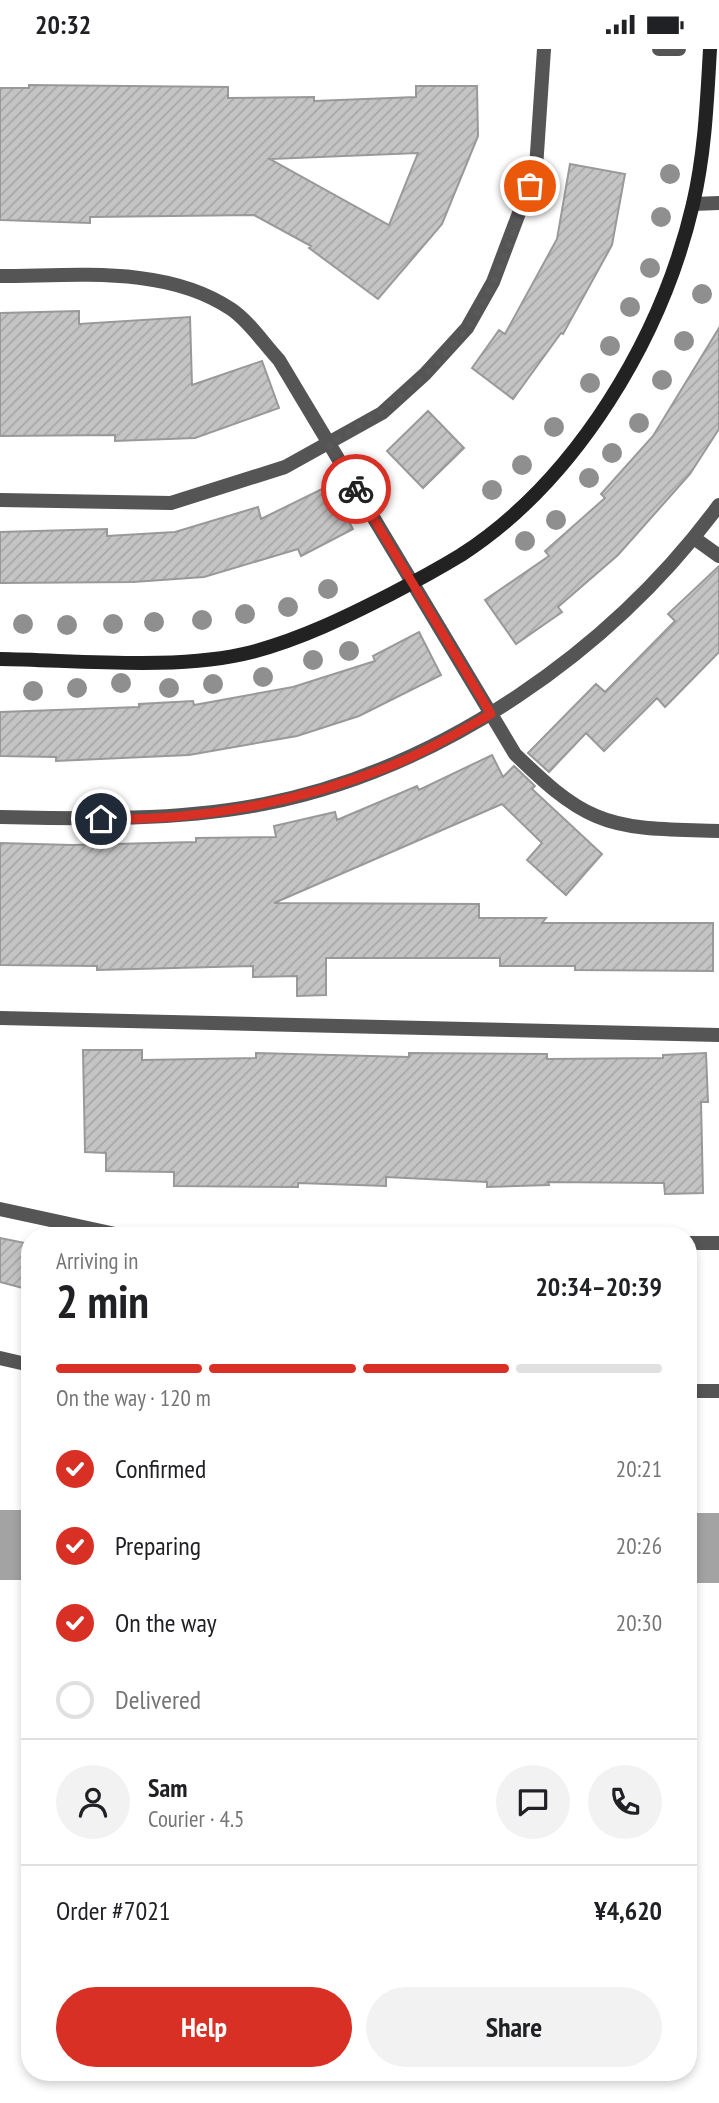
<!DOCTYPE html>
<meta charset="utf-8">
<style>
body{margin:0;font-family:"PT Sans Narrow",sans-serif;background:#f2f2f2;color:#202124;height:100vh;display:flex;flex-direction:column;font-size:26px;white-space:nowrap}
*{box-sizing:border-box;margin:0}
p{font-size:23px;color:#757577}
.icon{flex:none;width:38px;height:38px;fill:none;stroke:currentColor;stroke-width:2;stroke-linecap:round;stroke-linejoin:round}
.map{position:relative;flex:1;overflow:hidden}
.details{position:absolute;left:21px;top:1178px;width:676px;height:854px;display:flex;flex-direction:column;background:#fff;border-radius:28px;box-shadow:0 4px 10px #0003}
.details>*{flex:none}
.pin{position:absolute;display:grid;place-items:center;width:60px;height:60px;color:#fff;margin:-30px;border:4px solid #fff;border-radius:50%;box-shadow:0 2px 7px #0007}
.courier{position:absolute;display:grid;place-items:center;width:70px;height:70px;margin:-35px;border:5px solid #d93025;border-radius:50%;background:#fff;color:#222;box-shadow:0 2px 9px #0007}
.head em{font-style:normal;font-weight:700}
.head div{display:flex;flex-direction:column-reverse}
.head{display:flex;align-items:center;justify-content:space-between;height:119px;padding:0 35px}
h1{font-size:46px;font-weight:700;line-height:52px}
.bar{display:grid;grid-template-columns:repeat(4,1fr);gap:10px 7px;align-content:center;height:84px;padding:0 35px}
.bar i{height:9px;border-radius:5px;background:#e0e0e0}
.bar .current{background:#d93025}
.bar p{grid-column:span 4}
.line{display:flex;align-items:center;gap:18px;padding:0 35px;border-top:2px solid #e0e0e0}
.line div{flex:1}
.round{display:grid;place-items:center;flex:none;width:74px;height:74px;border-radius:37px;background:#f2f2f2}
ol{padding:0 35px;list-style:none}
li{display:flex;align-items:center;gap:21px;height:77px}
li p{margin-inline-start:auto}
li .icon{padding:7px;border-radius:50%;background:#d93025;color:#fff;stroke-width:4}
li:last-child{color:#757577}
li i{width:38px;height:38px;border:4px solid #e0e0e0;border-radius:50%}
.button{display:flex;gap:14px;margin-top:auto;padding:14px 35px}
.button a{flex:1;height:80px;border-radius:42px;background:#d93025;color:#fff;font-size:28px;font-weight:700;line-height:80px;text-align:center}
.button a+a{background:#f2f2f2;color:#202124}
.status{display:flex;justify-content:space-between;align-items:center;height:49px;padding:0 35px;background:#fff;direction:ltr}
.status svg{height:19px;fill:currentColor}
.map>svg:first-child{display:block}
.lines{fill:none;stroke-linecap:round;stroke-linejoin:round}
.river{stroke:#a3a3a3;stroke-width:70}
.building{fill:url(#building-hatch);stroke:#999;stroke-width:2;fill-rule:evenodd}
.street{stroke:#555;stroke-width:14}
.secondary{stroke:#222;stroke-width:14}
.tree{fill:#8f8f8f}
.done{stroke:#595959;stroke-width:7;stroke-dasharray:0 12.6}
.route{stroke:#d93025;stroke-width:9}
</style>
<div class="status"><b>20:32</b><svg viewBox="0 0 49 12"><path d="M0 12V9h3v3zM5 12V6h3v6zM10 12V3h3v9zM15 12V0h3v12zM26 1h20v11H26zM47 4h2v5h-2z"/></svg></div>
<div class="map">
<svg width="719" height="2054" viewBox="0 0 719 2054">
<defs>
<pattern id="building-hatch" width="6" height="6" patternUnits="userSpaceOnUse" patternTransform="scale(1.75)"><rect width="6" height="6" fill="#c4c4c4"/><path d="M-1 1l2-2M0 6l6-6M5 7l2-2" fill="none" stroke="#a7a7a7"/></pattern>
</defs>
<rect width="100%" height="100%" fill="#fff"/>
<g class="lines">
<path class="river" d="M0 1496H30
M688 1499H719"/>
</g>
<path class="building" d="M29 36 228 38V49L314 48V52L416 48V37H477L478 87 442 175 378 250 309 199 311 197 254 166 90 168V174L0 171V39H29ZM418 104 389 176 270 110Z
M570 115 625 125 612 196 563 285 561 284 513 350 472 319 499 281 505 285 557 190Z
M79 262V275L190 268 192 336 262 312 279 359 195 389 115 392V386L0 387V264Z
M719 279V380L690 425 618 506 558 558 562 563 516 595 485 551 549 507 545 502 605 449 601 445 653 387Z
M428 362 464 399 423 439 387 402Z
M330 436 353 480 301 507 298 500 204 528 133 533 0 534V483L107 480V487L175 483 258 458 261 470Z
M719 517V603L665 658 657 649 604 702 586 684 549 723 528 704 596 635 605 643 675 572 668 565Z
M419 583 441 626 359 667 297 687 189 706 56 712V708L0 707V663L139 658V655L193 652 194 656 293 638 375 612 373 607Z
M492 706 503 728 514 717 535 737 532 740 602 805 566 846 527 811 542 794 502 755 274 854 479 855V869H546L542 874H713V922L575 921V917H500V909H326V946L297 947V927L253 928V917L97 921V917L0 916V794L72 796 196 793V789L276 788 274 777 335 763 337 771 417 737 419 741Z
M83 1001H142V1011L256 1009V1004L409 1008V1004L547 1005V1010L663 1009V1006L706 1004 708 1053H701L703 1144 665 1145 664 1134 548 1133 549 1136 487 1138V1133L386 1128V1137L298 1134V1138L174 1137V1123L106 1122V1104L85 1103Z
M0 1189 30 1195V1241L0 1233Z"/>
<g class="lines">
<path class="street" d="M659 0H679
M693 155 719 154
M0 227C76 227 165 216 231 260 249 272 264 295 279 311L515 705C539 728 565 754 596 767 633 783 680 780 719 782
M0 451 171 454 285 418 382 364 425 325 467 279 493 233 536 119 544 0
M694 489 719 507
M0 768C89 770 177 772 264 755 442 720 612 601 719 456
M0 969 719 986
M0 1160 120 1186
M688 1194H719
M0 1309 30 1316
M688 1342H719"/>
<path class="secondary" d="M0 610C77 611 178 622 252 603 301 590 346 568 391 545 414 533 438 520 461 506 577 431 662 288 693 155 705 104 707 52 710 0"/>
</g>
<g class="tree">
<circle cx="670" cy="125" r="10"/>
<circle cx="661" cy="168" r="10"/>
<circle cx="650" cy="219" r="10"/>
<circle cx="702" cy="245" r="10"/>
<circle cx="630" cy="258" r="10"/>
<circle cx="684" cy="292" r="10"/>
<circle cx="610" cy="297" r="10"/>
<circle cx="662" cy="331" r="10"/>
<circle cx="590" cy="334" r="10"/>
<circle cx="639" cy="374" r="10"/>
<circle cx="554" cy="378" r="10"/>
<circle cx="612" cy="404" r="10"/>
<circle cx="522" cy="416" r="10"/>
<circle cx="589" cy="429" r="10"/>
<circle cx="492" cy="441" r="10"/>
<circle cx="556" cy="471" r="10"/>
<circle cx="525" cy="492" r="10"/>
<circle cx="328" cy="540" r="10"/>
<circle cx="288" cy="558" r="10"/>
<circle cx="245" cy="565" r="10"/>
<circle cx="202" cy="571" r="10"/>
<circle cx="154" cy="573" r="10"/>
<circle cx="23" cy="575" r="10"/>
<circle cx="113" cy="575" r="10"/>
<circle cx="67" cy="576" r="10"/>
<circle cx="349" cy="602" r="10"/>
<circle cx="313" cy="611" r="10"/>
<circle cx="263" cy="628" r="10"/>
<circle cx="121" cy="634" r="10"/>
<circle cx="213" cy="635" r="10"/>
<circle cx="77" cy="639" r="10"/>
<circle cx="169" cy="639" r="10"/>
<circle cx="33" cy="642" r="10"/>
</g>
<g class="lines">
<path class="done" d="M356 440 329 395C381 365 431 328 467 279 497 237 513 185 530 137"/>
<path class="route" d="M101 770C196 772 297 754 385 719 422 705 457 684 491 665L356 440"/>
</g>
</svg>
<div class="pin" style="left:530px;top:137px;background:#ea580c"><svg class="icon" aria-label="bag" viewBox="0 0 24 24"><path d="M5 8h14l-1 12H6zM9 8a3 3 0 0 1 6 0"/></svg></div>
<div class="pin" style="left:101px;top:770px;background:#1f2937"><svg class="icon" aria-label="home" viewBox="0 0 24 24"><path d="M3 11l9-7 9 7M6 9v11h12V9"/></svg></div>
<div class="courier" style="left:356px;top:440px"><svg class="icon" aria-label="bike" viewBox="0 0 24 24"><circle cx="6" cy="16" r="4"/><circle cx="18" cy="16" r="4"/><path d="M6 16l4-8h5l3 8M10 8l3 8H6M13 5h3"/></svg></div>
<section class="details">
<div class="head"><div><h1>2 min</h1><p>Arriving in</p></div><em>20:34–20:39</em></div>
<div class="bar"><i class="current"></i><i class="current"></i><i class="current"></i><i></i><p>On the way · 120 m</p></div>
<ol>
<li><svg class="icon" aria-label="check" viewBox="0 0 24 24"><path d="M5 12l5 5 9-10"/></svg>Confirmed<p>20:21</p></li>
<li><svg class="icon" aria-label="check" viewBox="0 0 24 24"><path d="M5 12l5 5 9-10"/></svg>Preparing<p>20:26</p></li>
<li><svg class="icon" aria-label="check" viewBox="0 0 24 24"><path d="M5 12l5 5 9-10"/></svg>On the way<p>20:30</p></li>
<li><i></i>Delivered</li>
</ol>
<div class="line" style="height:126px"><a class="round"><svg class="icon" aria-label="person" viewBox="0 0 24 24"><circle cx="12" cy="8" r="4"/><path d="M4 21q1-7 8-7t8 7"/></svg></a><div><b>Sam</b><p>Courier · 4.5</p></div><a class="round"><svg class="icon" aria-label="chat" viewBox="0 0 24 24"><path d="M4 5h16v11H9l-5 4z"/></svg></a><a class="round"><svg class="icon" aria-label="phone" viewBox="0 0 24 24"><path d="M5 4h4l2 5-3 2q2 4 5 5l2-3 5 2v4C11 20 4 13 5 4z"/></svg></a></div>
<div class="line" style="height:91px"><div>Order #7021</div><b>¥4,620</b></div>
<div class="button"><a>Help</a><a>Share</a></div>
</section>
</div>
